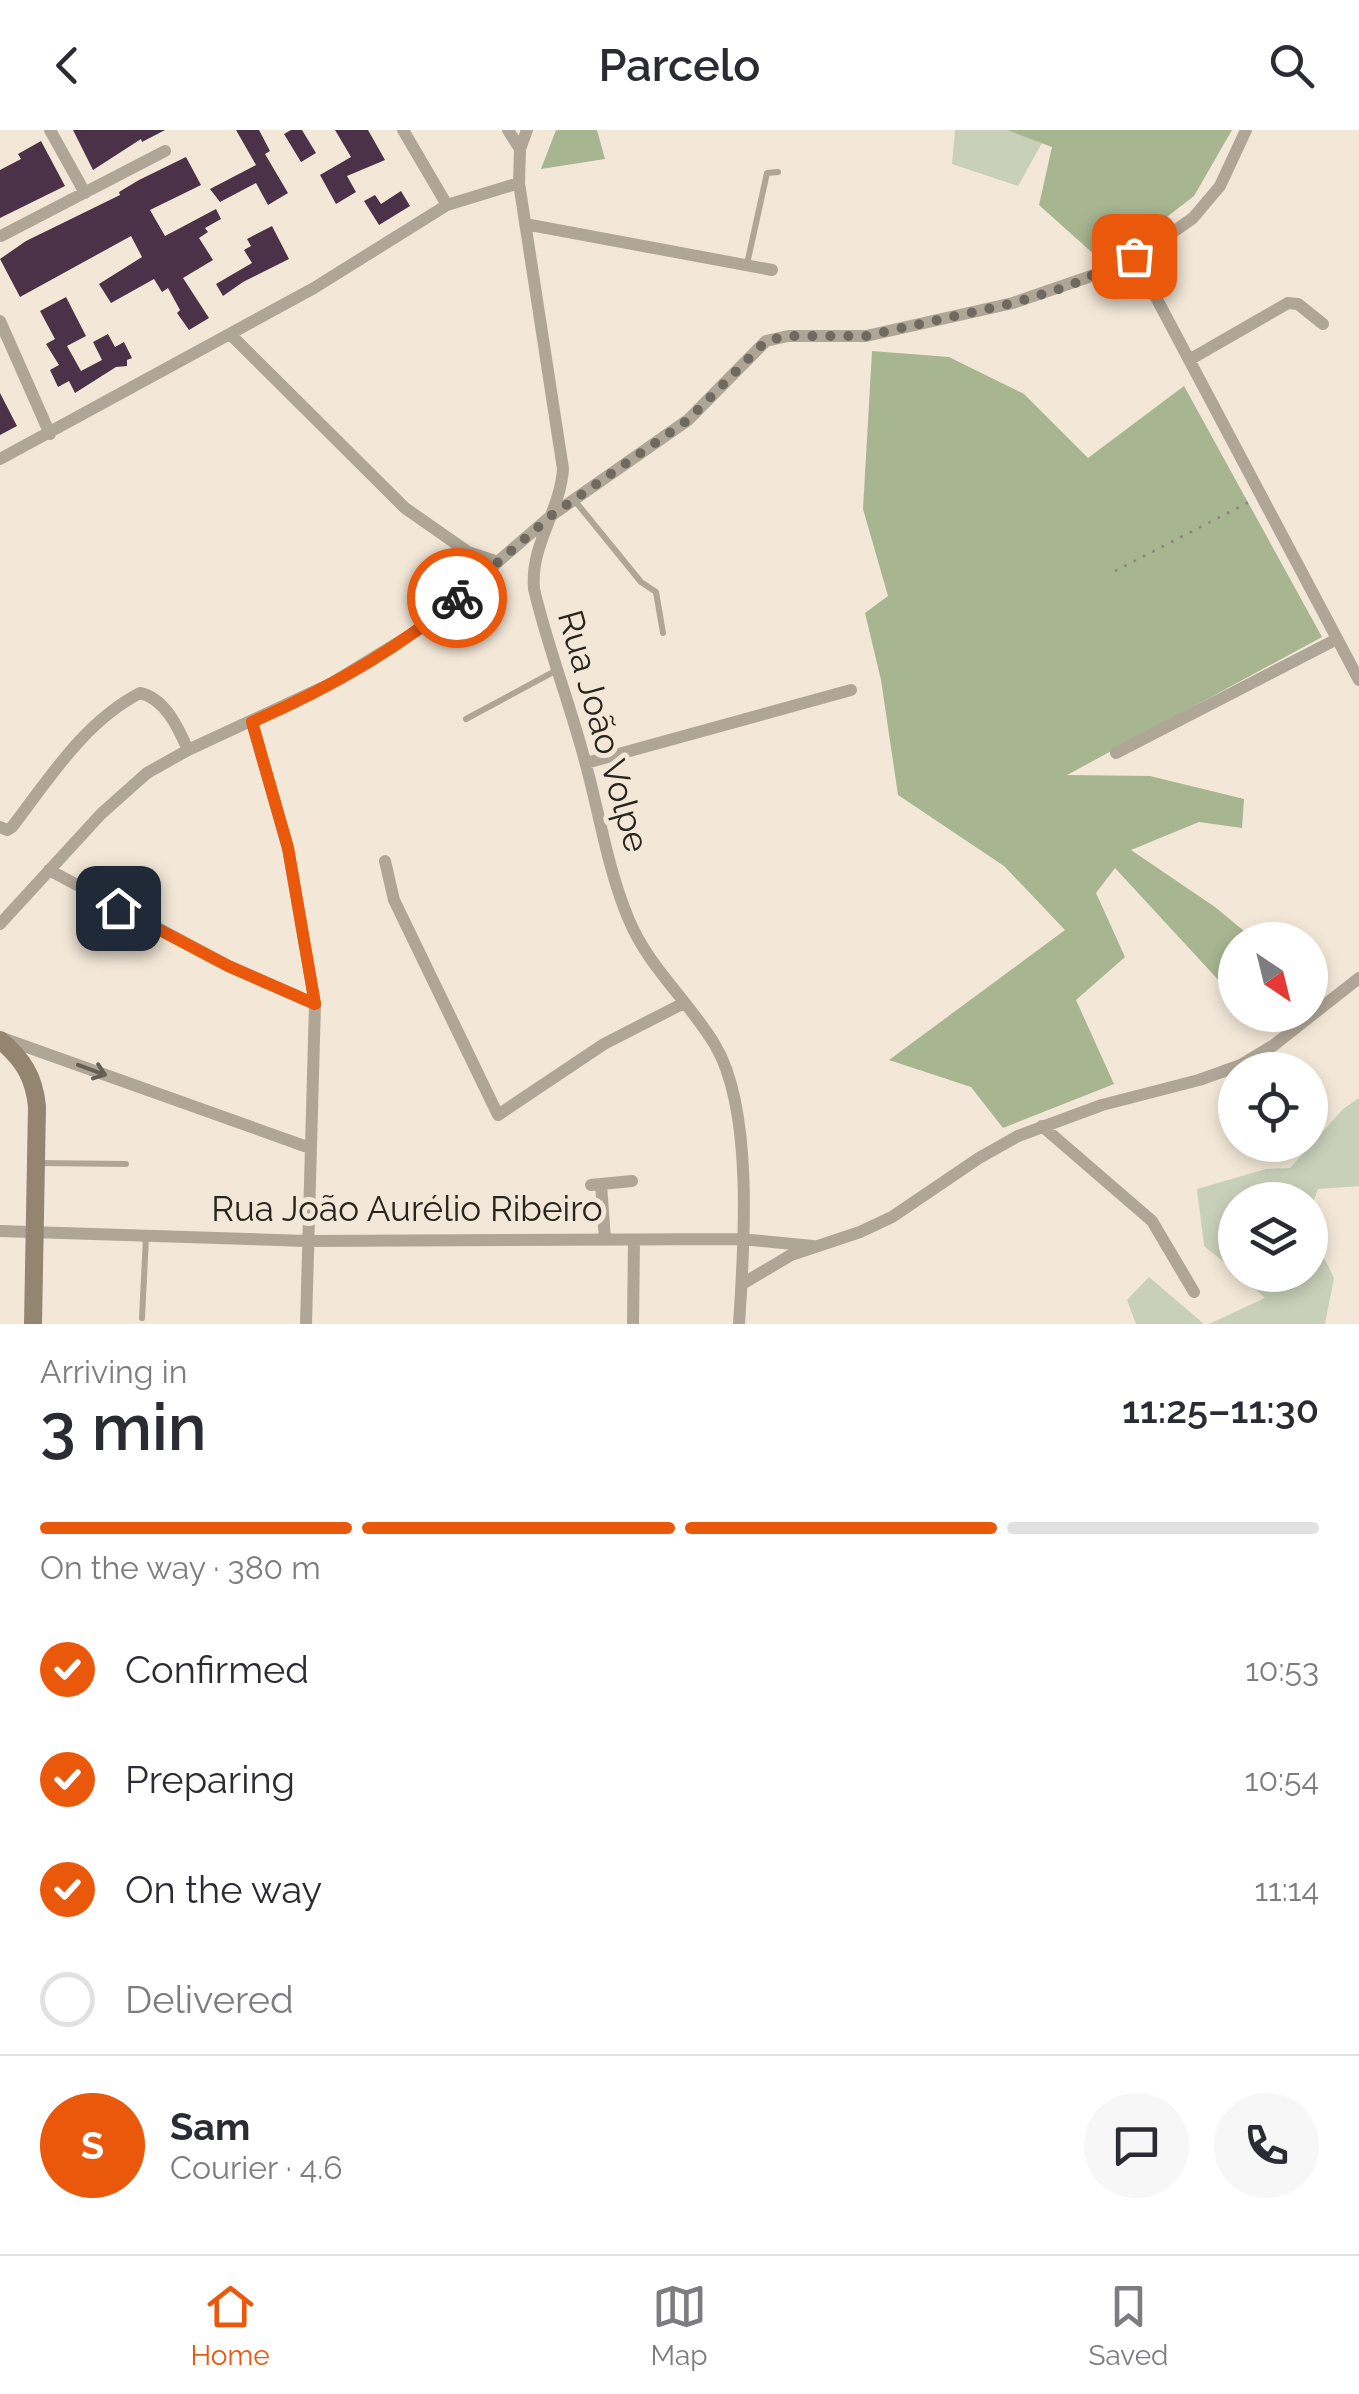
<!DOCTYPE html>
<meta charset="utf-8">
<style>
body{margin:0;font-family:Raleway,sans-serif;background:#f7f7f7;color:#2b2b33;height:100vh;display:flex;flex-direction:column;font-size:38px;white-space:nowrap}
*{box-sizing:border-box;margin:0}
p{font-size:32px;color:#7c7c81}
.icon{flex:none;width:55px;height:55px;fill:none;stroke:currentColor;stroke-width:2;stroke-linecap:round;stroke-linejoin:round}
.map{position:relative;height:1194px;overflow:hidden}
.side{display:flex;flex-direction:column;background:#fff;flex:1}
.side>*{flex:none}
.needle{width:65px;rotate:145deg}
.buttons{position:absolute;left:1218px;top:792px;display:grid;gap:20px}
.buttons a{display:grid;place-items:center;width:110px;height:110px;border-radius:50%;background:#fff;box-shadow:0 5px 15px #0003;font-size:50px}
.pin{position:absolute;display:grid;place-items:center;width:85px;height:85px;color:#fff;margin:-42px;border-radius:20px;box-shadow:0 5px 15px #0006}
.courier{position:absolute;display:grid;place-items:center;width:100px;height:100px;margin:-50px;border:8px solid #ea580c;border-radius:50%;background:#fff;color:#222;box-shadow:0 2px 12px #0007}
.summary em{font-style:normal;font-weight:600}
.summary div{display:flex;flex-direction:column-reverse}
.summary{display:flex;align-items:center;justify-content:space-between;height:170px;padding:0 40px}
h1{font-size:65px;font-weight:600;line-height:75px}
.bar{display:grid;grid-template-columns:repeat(4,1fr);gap:15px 10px;align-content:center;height:120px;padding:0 40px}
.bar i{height:12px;border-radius:8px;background:#e1e1e2}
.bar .on{background:#ea580c}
.bar p{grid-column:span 4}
.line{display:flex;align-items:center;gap:25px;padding:0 40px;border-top:2px solid #e1e1e2}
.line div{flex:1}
.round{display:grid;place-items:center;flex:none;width:105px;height:105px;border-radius:52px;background:#f7f7f7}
ol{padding:0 40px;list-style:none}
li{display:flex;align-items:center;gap:30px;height:110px}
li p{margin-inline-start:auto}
li .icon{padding:10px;border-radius:50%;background:#ea580c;color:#fff;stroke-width:4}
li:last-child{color:#7c7c81}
li i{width:55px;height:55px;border:5px solid #e1e1e2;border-radius:50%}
header{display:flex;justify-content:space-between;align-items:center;height:130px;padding:0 40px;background:#fff;font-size:45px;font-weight:600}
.tab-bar{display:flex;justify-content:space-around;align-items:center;height:140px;border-top:2px solid #e1e1e2;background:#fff;font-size:28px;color:#7c7c81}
.tab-bar a{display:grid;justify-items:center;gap:5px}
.tab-bar .on{color:#ea580c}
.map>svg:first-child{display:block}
.green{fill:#c8d0b9}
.forest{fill:#a7b591}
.building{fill:#4b3249}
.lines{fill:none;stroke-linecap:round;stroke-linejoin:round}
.path{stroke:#8a8278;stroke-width:2.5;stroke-dasharray:2.5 8;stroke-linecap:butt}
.lane{stroke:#b0a697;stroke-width:6}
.street{stroke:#b0a697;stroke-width:12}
.secondary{stroke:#938570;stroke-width:18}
.oneway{stroke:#655e54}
.done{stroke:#6f695f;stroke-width:10;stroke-dasharray:0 18}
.route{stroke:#ea580c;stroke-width:12}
.labels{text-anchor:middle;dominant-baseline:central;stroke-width:10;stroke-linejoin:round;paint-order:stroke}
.street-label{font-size:35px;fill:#28241e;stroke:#f3e8d8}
</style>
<header><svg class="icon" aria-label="back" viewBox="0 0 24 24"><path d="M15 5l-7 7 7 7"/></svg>Parcelo<svg class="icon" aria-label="search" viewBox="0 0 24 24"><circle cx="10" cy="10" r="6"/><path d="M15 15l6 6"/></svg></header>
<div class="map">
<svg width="1359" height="1194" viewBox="0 0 1359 1194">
<rect width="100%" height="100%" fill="#f3e8d8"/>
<path class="green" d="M955 0H1007L1042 13 1018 56 952 34Z
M1359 968V1056L1318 1059 1310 1080V1070H1235V1141L1204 1116 1197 1059 1266 1039 1290 1038 1343 979Z
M1310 1099 1334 1148 1325 1194H1209L1265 1168 1239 1145H1310Z
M1149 1147 1204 1194H1205H1136L1127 1170Z"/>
<path class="forest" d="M556 0H597L605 29 541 39Z
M1007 0H1232L1194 66 1150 100 1097 127 1039 75 1052 17Z
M872 221 949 227 1024 264 1088 328 1184 256 1322 507 1067 645 1150 646 1244 669 1242 698 1199 692 1131 720 1215 777 1255 810H1235V868L1115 738 1096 763 1125 827 1076 870 1114 954 1003 998 971 957 889 930 1065 800 1004 736 898 665 881 550 865 483 888 466 863 379Z"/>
<path class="building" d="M73 0H165L142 12 141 9 93 40Z
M236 0H259L270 21 265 24 288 63 268 75 256 53 220 72 210 59 256 35Z
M291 0H302L316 23 301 32 284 4Z
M335 0H368L385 30 347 46 356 62 336 74 320 45 351 27Z
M41 11 65 56 0 88V40L21 29 18 24Z
M186 27 201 55 150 80 165 106 216 79 221 89 205 98 208 102 199 108 213 130 183 148 209 188 189 200 177 183 180 180 168 158 162 162 154 149 111 173 99 154 142 127 131 106 20 167 0 129 26 111 120 65 119 62 139 50Z
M401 61 410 76 379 95 364 71 375 65 381 74Z
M272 96 289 129 243 152 223 166 216 154 252 133 244 120 251 116 247 109Z
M66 167 86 206 67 216 81 241 102 230 93 212 108 204 115 217 124 212 132 228 127 230V236L116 237 75 263 69 251 58 257 50 240 59 235 46 214 55 209 40 181Z
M0 263 17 296 0 305Z"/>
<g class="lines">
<path class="path" d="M1115 441 1251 371"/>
<path class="lane" d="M747 134 767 43 778 42
M575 371 641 452 656 462 663 503
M466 589 557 540
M37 1033 126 1034
M142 1188 146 1107"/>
<path class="street" d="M50 0 85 63
M403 0 447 75
M508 0 520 19
M527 0 520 19 519 53 563 339C560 382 530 415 534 459 548 519 571 576 586 635 600 686 608 741 629 790 649 838 689 871 715 915 754 980 744 1119 739 1194
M525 94 772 140
M1 106 165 21
M1134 126 1359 550
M0 191 50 304
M230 204 405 378 468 422 498 432
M1189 230 1288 173 1298 174 1323 194
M0 329 314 158 447 75 519 53
M252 592 288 718 315 874 306 1194
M1116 623 1337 509
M586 633 851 560
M0 697 7 700 12 697C49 649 84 592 140 563 165 568 179 599 188 620
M385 731 394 770 498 985 604 914 684 873
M49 740 229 836 315 874
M0 794 101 684 147 643 188 620 330 554 420 499 552 385 688 290 766 211 788 206H866L1013 173 1100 143 1156 114 1193 88 1220 56 1246 0
M2 908 310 1018
M1042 996 1152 1091 1194 1162
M601 1054 605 1110
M591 1055 632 1051
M0 1101 307 1111 742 1109 813 1116
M742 1154 791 1125 860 1102 892 1087 979 1028 1018 1006 1102 975 1199 950 1241 935 1274 915 1359 848
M633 1194 634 1110"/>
<path class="secondary" d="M0 910C23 929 34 947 37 976L33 1194"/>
</g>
<defs><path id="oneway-shaft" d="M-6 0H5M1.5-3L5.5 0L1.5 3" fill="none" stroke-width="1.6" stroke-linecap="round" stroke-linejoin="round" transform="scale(2.5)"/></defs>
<use class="oneway" href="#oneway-shaft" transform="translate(92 940) rotate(20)"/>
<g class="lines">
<path class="done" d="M457 468 552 385 688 290 766 211 788 206H866L1014 173 1069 156 1134 126"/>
<path class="route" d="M118 778 228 836 315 874 288 718 252 592C325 560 397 521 457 468"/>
</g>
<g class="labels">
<g class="street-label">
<text transform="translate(604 601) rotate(74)">Rua João Volpe</text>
<text x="407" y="1078">Rua João Aurélio Ribeiro</text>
</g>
</g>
</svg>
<div class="buttons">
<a><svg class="needle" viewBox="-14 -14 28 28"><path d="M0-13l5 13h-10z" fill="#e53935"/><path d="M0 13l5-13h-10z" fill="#7c7c81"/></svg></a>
<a><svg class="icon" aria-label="locate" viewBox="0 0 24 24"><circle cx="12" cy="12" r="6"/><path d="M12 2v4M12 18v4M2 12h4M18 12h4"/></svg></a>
<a><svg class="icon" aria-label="layers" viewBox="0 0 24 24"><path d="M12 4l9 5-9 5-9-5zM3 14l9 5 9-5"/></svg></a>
</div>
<div class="pin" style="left:1134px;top:126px;background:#ea580c"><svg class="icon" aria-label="bag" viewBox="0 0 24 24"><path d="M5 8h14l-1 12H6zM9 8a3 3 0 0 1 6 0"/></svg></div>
<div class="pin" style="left:118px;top:778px;background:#1f2937"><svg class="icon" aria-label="home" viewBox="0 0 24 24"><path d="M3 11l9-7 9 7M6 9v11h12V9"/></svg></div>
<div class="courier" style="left:457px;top:468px"><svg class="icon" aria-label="bike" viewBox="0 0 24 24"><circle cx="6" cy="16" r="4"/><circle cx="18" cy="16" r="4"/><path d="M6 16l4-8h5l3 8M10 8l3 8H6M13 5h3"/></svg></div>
</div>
<section class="side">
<div class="summary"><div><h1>3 min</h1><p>Arriving in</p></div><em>11:25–11:30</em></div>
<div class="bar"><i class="on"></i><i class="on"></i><i class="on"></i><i></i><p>On the way · 380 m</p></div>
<ol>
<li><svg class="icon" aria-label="check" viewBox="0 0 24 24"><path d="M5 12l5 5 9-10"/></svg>Confirmed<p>10:53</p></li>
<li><svg class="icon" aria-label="check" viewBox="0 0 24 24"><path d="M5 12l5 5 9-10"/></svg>Preparing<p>10:54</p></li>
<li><svg class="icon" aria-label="check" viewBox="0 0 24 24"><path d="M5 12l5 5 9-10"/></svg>On the way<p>11:14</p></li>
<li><i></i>Delivered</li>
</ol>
<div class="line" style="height:180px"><b class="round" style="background:#ea580c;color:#fff">S</b><div><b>Sam</b><p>Courier · 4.6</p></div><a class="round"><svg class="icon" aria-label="chat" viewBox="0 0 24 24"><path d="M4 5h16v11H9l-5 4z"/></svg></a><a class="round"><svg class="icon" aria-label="phone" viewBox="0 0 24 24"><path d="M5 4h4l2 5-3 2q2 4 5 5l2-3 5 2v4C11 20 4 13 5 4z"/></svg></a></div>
</section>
<nav class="tab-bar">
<a class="on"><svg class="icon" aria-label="home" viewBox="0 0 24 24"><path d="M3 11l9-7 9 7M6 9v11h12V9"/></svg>Home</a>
<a><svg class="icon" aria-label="map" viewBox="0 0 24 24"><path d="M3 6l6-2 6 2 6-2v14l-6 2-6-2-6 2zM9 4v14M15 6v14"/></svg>Map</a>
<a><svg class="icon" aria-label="saved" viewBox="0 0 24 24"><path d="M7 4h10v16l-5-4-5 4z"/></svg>Saved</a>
</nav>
